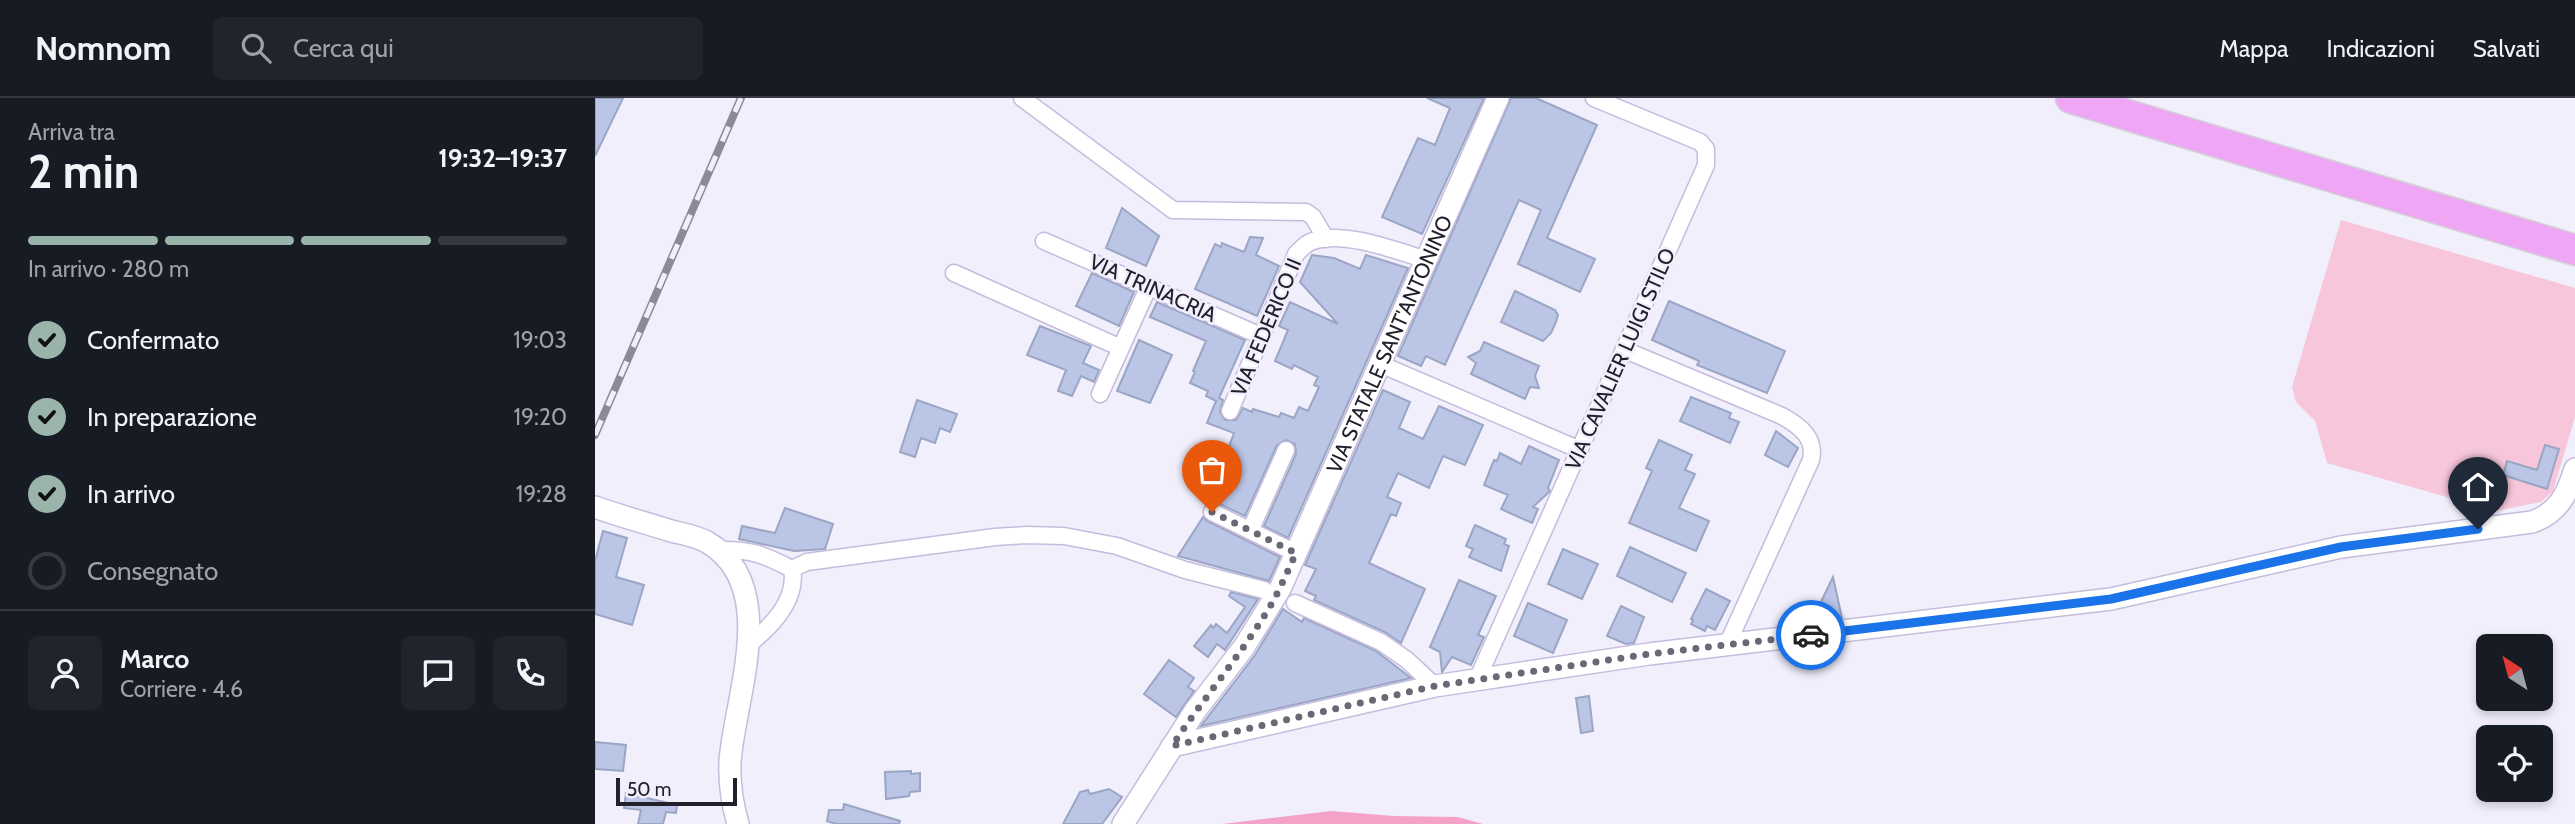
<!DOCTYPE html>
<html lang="it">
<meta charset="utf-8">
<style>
body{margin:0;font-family:Cabin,sans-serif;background:#20242c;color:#f1f3f6;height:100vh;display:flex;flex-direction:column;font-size:26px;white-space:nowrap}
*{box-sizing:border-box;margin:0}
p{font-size:23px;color:#9ea1a6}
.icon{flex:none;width:38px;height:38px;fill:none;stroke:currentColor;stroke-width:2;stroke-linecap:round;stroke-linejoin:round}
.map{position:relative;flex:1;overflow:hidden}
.panel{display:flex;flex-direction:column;background:#171b24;width:595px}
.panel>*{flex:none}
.needle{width:46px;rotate:324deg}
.fabs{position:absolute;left:1881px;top:536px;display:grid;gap:14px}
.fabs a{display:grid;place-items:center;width:77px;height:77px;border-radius:10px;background:#171b24;box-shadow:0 4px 10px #0003;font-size:35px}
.scale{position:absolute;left:21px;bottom:18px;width:121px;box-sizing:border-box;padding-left:7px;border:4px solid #23202c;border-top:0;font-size:19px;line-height:24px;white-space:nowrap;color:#23202c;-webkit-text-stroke:5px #f2effd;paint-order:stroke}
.pin{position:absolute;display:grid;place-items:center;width:60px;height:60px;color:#fff;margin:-72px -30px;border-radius:50% 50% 50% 0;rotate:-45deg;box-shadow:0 0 7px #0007}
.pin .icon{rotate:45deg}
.courier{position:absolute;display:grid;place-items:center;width:70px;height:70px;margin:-35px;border:5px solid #1a73e8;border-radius:50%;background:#fff;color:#222;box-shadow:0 2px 9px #0007}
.head em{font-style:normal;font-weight:700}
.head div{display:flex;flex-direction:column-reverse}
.head{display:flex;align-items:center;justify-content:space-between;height:119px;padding:0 28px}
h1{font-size:46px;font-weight:700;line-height:52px}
.bar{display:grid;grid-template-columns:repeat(4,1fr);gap:10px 7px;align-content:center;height:84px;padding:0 28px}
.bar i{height:9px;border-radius:5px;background:#363941}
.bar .active{background:#9ab4ab}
.bar p{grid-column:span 4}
.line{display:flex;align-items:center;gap:18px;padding:0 28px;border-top:2px solid #363941}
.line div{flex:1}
.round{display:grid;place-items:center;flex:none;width:74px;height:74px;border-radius:10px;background:#20242c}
ol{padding:0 28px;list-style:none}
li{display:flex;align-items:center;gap:21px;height:77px}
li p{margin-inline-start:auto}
li .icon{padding:7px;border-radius:50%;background:#9ab4ab;color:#111;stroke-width:4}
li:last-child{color:#9ea1a6}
li i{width:38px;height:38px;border:4px solid #363941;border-radius:50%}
header{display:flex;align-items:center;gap:42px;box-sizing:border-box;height:98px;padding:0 35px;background:#171b24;border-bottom:2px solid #363941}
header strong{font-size:33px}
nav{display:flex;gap:38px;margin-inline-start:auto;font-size:24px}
.search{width:490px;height:63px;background:#20242c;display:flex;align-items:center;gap:18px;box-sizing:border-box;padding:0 24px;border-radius:10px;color:#9ea1a6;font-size:26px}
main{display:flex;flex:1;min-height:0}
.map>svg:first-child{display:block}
.green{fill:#f7c6db}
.forest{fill:#f5a2c8}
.building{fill:#bbc6e6;stroke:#9ba5c4;stroke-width:2}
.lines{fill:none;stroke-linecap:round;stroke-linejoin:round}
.minor-casing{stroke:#c5bcdd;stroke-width:19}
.tertiary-casing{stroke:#c5bcdd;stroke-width:24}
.motorway-casing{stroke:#d3d2d5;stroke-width:33}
.minor{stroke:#fff;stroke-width:16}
.tertiary{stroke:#fff;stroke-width:21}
.motorway{stroke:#eea6f5;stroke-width:30}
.rail-casing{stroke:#8d8a97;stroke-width:8}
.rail{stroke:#f2effd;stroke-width:5;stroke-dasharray:16;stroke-linecap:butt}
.done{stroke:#6b6875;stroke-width:7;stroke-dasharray:0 12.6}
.route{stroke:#1a73e8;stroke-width:9}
.labels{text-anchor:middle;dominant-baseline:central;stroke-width:5;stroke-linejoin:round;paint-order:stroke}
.street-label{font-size:21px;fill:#23202c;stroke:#f2effd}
</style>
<header>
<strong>Nomnom</strong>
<div class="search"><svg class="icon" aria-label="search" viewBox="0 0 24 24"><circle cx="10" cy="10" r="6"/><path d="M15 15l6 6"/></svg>Cerca qui</div>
<nav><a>Mappa</a><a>Indicazioni</a><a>Salvati</a></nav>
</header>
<main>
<section class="panel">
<div class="head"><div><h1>2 min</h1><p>Arriva tra</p></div><em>19:32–19:37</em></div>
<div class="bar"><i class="active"></i><i class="active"></i><i class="active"></i><i></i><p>In arrivo · 280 m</p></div>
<ol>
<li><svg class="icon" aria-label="check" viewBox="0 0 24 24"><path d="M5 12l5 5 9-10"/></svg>Confermato<p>19:03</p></li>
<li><svg class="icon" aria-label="check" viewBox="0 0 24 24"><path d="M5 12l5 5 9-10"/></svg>In preparazione<p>19:20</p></li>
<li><svg class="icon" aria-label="check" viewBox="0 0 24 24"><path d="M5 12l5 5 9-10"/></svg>In arrivo<p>19:28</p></li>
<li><i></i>Consegnato</li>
</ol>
<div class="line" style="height:126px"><a class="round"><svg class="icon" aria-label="person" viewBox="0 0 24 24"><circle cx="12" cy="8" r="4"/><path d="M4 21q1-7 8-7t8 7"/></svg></a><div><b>Marco</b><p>Corriere · 4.6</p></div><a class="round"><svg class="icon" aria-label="chat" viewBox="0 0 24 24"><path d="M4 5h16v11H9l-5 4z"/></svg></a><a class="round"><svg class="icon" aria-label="phone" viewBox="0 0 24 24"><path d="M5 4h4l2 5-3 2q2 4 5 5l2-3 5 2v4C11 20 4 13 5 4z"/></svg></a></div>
</section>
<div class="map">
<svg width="1980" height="726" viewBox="0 0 1980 726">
<rect width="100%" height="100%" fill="#f2effd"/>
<path class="green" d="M1746 122 1980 190V319L1958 393 1946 404 1901 413 1732 365 1720 323 1701 304 1697 289Z"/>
<path class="forest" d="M736 713 799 718 863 719 888 726H627Z"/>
<path class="building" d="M0 0H28L0 58Z
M832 0H889L827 136 787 119 823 40 840 47 855 10Z
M916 0H941L1002 27 952 140 1000 161 985 194 923 166 946 112 924 102 850 267 831 258 826 268 803 258Z
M527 110 564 138 551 168 511 150Z
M655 139 668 140 661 157 684 168 662 218 600 191 620 146 626 149 627 145 649 154Z
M717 157 739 160 765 171 771 157 813 170 693 440 669 428 701 356 700 346 691 342 682 347 650 418 614 401 639 335 612 325 621 303 611 298 613 293 595 285 600 274 598 273 611 243 555 219 562 204 650 242 624 300 628 302 625 314 630 322H641L648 310 657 314 658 311 684 319 686 315 699 320 704 309 713 313 724 289 719 287 723 279 699 267 697 271 680 263 693 232 684 228 695 204 743 226 705 184Z
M497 175 539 194 524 228 481 208Z
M920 193 960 212 963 217 961 224 956 235 948 243 906 224Z
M1074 203 1190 253 1172 295 1102 267 1104 263 1057 242Z
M445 228 496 248 488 265 504 272 499 284 486 278 477 298 463 293 471 272 432 257Z
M544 242 577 257 555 305 522 293Z
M889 244 944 268 940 278 944 290 935 289 930 301 876 276 881 265 873 259 885 253Z
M788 292 815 304 804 330 828 341 844 308 888 327 870 367 848 358 834 390 803 375 792 399 806 405 801 418 796 416 774 465 830 491 806 545 790 534 719 502 721 498 710 493 721 471 710 467Z
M1096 299 1136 315 1134 320 1144 324 1135 345 1085 323Z
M322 302 362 316 355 334 345 330 340 345 326 340 320 359 305 354Z
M1181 333 1203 350 1193 369 1170 357Z
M1064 342 1097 357 1090 372 1100 376 1084 410 1114 423 1101 453 1034 425 1057 373 1051 370Z
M1950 347 1964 351 1952 391 1908 377 1912 363 1942 372Z
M934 348 964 362 953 390 955 393 938 409 943 411 937 425 906 411 913 397 889 387 899 362 902 363 905 355 926 366Z
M190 410 238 426 230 451 199 453 144 441 147 428 180 435Z
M608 419 612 423 685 459 674 483 583 458Z
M880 427 911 441 909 446 914 448 906 473 874 459 878 451 871 448Z
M8 433 32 440 21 479 49 487 37 527 0 516V463Z
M1035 449 1091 475 1077 504 1022 478Z
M968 451 1003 466 987 501 953 486Z
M1238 479 1247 520 1216 524 1222 512Z
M864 482 901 498 883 537 889 539 876 567 857 559 847 574 845 554 835 549Z
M1111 491 1135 503 1120 532 1112 528 1110 533 1096 526 1098 522 1096 521Z
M636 494 663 501 630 552 622 546 613 559 599 548 616 527 618 530 621 526 632 535 650 509 634 498Z
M933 505 972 522 958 555 919 538Z
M1026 508 1049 519 1039 545 1031 546 1012 538Z
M688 511 707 524 709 520 781 553 816 580 606 628 660 557Z
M574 562 599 580 593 589 599 593 581 619 549 596Z
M994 598 998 633 986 635 981 600Z
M0 644 31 647 28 673 0 671Z
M316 673V676L325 675V693L315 694 314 698 291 701 290 674Z
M514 691 527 699 507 726H468L485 694 493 692 495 696Z
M31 695 82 707 81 715 71 714 68 726H43L46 712 29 710Z
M249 706 305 723 304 726H241L232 723 234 712H248Z"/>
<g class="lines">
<g class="minor-casing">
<path id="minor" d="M427 0 578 112 711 114 718 119 731 141
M449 143 666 238
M359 175 526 250
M1030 252 1187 318C1205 328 1221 340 1216 362L1132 547
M785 266 985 352
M505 296 554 188
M635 313 701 156C706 151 711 145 718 143 748 132 802 153 832 162
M617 414 701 455
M655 433 691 352
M122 452C155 451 168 456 197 471 203 502 176 529 153 547
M197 471 212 464 400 439 431 437 469 438 522 448 590 472 669 492
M700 505 786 544 812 562 840 588
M882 582 1111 67V51L1105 44 999 0"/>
</g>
<g class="tertiary-casing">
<g id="tertiary">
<path d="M0 409C25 418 51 425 76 433 88 436 101 438 112 444 186 487 140 598 135 663 134 685 137 705 143 726"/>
<path d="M577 648 840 588 1054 556 1516 501 1746 449 1937 424C1963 415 1972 397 1980 371"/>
<path id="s1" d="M528 726 600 613 649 549 685 491 903 0"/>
</g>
</g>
<g class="motorway-casing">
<path id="motorway" d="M1476 0 1980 152"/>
</g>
<use href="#minor" class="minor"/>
<use href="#tertiary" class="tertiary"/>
<use href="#motorway" class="motorway"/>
<g class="rail-casing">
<path id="rail" d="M0 337 146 0"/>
</g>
<use href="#rail" class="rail"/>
</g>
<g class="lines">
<path class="done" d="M617 414 701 455C693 472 686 489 677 505 648 555 609 599 577 648L840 588 1054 556 1216 537"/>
<path class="route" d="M1216 537 1516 501 1746 449 1883 431"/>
</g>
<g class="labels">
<g class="street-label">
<text transform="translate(558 190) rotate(24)">VIA TRINACRIA</text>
<text transform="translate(671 229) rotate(-67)">VIA FEDERICO II</text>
<text stroke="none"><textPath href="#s1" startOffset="551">VIA STATALE SANT'ANTONINO</textPath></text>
<text transform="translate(1025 261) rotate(-66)">VIA CAVALIER LUIGI STILO</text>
</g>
</g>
</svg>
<div class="fabs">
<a><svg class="needle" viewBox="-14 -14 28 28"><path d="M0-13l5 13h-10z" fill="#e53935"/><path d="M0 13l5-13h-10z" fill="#9ea1a6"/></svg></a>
<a><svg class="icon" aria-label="locate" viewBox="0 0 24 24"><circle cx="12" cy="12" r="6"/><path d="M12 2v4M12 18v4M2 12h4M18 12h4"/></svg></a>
</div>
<div class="scale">50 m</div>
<div class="pin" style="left:617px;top:414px;background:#ea580c"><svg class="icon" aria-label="bag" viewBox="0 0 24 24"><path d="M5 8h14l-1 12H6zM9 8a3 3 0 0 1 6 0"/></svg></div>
<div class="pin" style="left:1883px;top:431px;background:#1f2937"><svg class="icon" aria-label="home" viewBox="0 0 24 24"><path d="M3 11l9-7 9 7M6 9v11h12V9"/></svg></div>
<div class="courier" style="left:1216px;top:537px"><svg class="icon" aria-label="car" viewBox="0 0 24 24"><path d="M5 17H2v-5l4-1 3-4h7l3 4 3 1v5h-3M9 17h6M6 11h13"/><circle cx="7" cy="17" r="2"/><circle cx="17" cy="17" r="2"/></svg></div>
</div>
</main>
